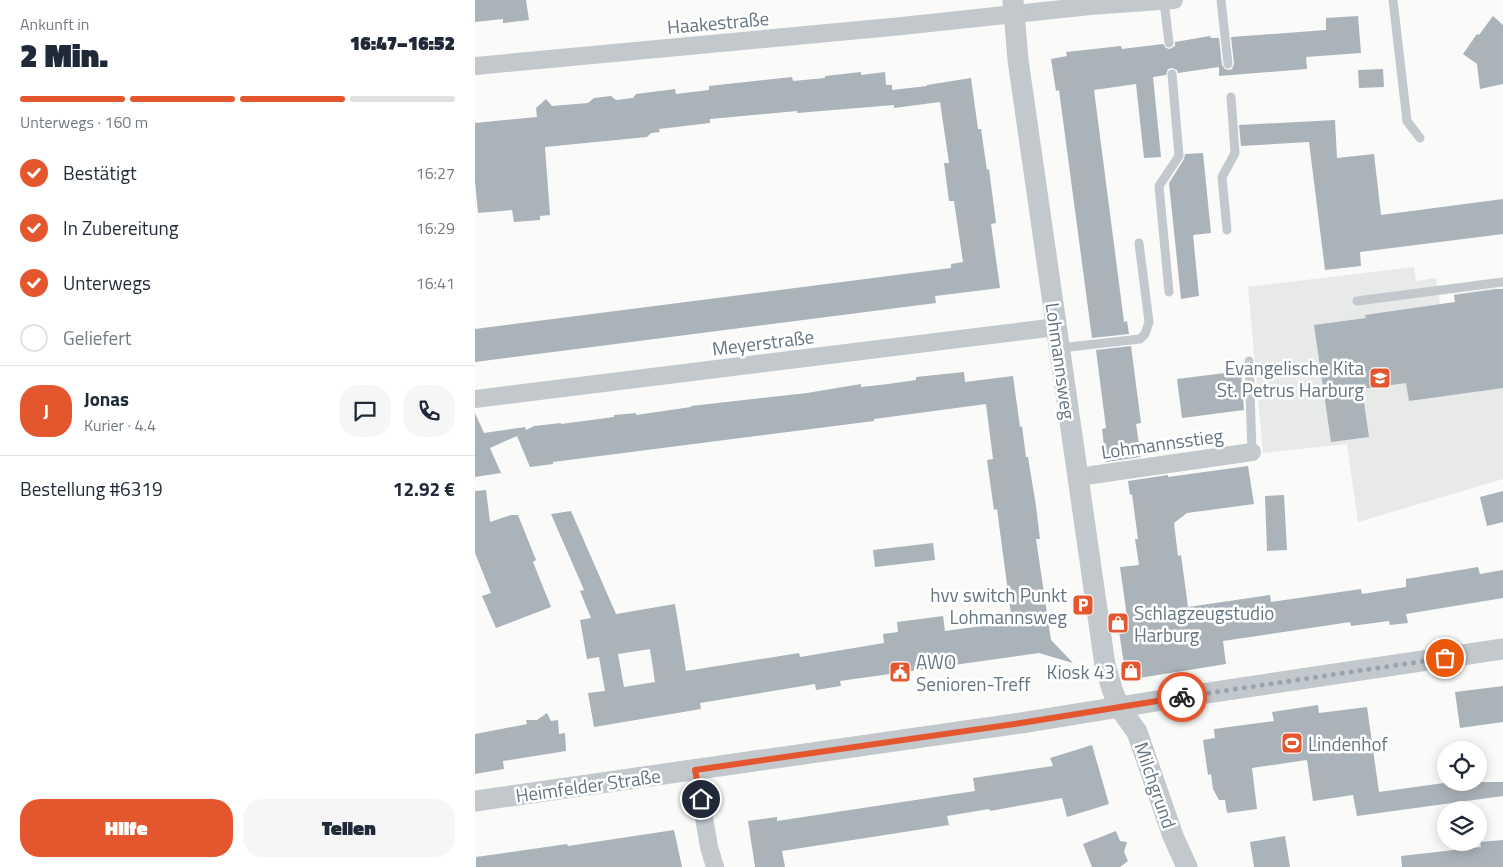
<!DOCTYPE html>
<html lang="de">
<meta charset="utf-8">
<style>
body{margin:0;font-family:"Titillium Web",sans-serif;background:#f6f6f7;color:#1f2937;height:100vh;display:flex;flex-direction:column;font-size:19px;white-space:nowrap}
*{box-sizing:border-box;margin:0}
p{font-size:16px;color:#747a83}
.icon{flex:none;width:28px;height:28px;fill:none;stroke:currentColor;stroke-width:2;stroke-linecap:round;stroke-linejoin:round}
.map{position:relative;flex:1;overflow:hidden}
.sheet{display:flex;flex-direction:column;background:#fff;width:475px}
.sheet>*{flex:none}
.fabs{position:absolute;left:962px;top:741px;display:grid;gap:10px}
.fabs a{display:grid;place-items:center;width:50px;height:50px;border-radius:50%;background:#fff;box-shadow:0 2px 12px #0003;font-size:25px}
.pin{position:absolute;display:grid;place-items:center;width:42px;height:42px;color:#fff;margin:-21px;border:2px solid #fff;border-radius:50%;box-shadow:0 1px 5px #0007}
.courier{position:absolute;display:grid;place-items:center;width:50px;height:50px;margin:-25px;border:4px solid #e4572e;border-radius:50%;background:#fff;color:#222;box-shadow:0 1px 6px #0007}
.overview em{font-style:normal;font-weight:800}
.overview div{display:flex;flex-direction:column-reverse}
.overview{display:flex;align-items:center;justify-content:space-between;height:85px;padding:0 20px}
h1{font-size:32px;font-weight:800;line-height:38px}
.bar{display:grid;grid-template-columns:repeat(4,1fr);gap:8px 5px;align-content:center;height:60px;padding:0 20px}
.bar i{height:6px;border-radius:4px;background:#e0e1e3}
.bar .selected{background:#e4572e}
.bar p{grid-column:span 4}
.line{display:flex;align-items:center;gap:12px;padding:0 20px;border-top:1px solid #e0e1e3}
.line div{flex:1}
.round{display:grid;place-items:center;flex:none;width:52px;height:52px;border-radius:20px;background:#f6f6f7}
ol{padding:0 20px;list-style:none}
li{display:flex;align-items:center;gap:15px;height:55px}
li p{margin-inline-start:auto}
li .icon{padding:5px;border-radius:50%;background:#e4572e;color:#fff;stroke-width:4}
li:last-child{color:#747a83}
li i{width:28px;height:28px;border:2px solid #e0e1e3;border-radius:50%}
.button{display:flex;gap:10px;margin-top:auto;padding:10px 20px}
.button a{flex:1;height:58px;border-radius:20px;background:#e4572e;color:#fff;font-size:20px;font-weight:800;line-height:58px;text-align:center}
.button a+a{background:#f6f6f7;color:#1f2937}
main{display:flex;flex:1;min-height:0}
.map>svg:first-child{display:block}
.built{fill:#e8e9e9}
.building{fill:#aab3b9;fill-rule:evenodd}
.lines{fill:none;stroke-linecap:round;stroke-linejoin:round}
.service{stroke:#c3c8cc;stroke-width:9}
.minor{stroke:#c3c8cc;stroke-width:18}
.tertiary{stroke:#c3c8cc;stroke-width:21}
.done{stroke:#99a4ac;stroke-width:5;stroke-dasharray:0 9}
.route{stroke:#e4572e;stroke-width:6}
.labels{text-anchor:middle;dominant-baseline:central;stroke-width:5;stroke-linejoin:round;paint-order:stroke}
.street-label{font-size:19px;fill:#657683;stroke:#fff}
.poi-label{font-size:19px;fill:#657683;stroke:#fff;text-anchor:end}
</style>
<main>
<section class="sheet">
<div class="overview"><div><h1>2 Min.</h1><p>Ankunft in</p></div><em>16:47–16:52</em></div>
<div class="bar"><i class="selected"></i><i class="selected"></i><i class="selected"></i><i></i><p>Unterwegs · 160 m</p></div>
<ol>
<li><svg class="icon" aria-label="check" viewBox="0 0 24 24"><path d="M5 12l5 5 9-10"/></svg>Bestätigt<p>16:27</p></li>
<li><svg class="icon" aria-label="check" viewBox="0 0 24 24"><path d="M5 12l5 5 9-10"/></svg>In Zubereitung<p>16:29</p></li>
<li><svg class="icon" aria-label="check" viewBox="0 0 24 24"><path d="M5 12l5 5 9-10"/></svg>Unterwegs<p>16:41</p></li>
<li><i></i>Geliefert</li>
</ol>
<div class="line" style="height:90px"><b class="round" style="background:#e4572e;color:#fff">J</b><div><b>Jonas</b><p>Kurier · 4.4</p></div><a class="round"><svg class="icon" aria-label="chat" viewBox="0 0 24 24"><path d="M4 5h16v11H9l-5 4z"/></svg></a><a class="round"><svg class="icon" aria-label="phone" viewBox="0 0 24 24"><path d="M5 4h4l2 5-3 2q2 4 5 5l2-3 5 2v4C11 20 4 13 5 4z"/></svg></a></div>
<div class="line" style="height:65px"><div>Bestellung #6319</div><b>12.92 €</b></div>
<div class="button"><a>Hilfe</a><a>Teilen</a></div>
</section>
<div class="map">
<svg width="1028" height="867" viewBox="0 0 1028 867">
<rect width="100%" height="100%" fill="#fafaf8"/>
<path class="built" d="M939 267 941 281 961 278 966 311 981 310 979 294 1022 288V290L1028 289V479L883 522 872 444 788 453 773 287Z"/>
<path class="building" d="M0 0H51L54 20 28 23V19L0 22Z
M883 16 886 53 831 57 832 69 744 76V67L703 73 702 70 697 68 693 69 691 75 678 77 686 157 669 158 661 84 619 90 649 322 652 321 654 334 617 338 584 90 581 91 576 59 592 56 591 52 646 46 647 49 688 44 691 48 695 49 700 46V42L735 36 736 38H744L747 65 750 69 754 70 757 69 759 64 756 37 851 30V18Z
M1018 16 1028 25V84L1005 89 1002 64 988 54 1002 34 1004 35Z
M908 69 909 87 884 88 883 70Z
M386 72V75L410 72 411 85H417V90L452 86V85L496 78 503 129H506L512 170 514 169 521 223 516 224 525 288 460 296 461 303 0 362V329L476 268V264L488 262 479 201H474L469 163H474L465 102 419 108V105L322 113V111L235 119V123L184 129 185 132 176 133 172 137 70 147 75 215 65 216V220L39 222 37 210 3 213 0 181V123L62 117 61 108 71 99 77 106 113 103 119 98 136 96 141 100 158 98 161 94 200 89 201 94 234 90V86L317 77 318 81 350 78V76Z
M860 120 862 158 899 154 906 215 1028 199V234L885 252 886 266 850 270 834 142 766 146 764 125Z
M728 153 736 233 718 235 724 296 706 299 694 183 709 159 710 154Z
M1022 289H1028V388L934 401 931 383 887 389 894 437 856 442 839 325 891 318 890 315 980 302 979 295Z
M656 346 666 423 661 424 666 457 631 462 627 429 631 428 621 350Z
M766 371 769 410 707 418 702 379Z
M489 372 490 382 538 376 545 427 547 426 551 457H553L561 506 565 539H561L576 640 598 663 564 653 365 681 366 686 341 690 340 684 225 703 226 709 119 727 113 693 130 691 124 657 112 659 105 620 116 618 105 591 109 590 76 514 96 511 141 614 200 604 211 671 324 653 325 657 409 643 408 634 423 632 422 622 468 616 470 631 537 622 522 509 519 510 512 460 518 459 511 404 399 419V421L78 462V464L55 467 42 436 15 448 26 473 0 477V413L9 433 50 427 51 430 59 426 86 423V424L139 417V415L161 413V415L216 407V406L332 393 386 384V387L413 384 441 380V377ZM175 649 180 682 149 687 143 654Z
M773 466 779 504 712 513 699 523 703 556 706 555 713 607 795 595 796 602 886 589 887 594 931 587V579L1003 567 1005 574 1028 570V598L931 614 933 623 915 625 914 621 876 626 875 622 748 641 751 664 658 679 650 671 642 618 652 617 645 567 664 565 660 539H663L657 494 655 495 653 481 693 475V477Z
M11 490 15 522 36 515H43L61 560 58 562 76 607 21 628 7 596 16 593 0 553V491Z
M1028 491V522L1012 526 1005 497Z
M809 495 812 550 792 551 790 496Z
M458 543 460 560 400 567 398 550Z
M1028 686V722L985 728 980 692Z
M843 705 844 713 892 707 904 792 976 782H1028V796L882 816 878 795 838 801 832 760 777 768 782 809 752 813 750 800H744L738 789 736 774 733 775 728 740 740 738 739 729 799 721 797 712Z
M72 713 76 721 83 720 84 734 90 733 91 751 28 761 29 769 0 774V734L52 724 51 720H62Z
M617 745 634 804 592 817 587 798 515 811 514 809 472 816 474 825 307 851 310 867H280L273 821 302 817V821L500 791 498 778 578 766 575 758Z
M199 830 207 867H1V857L92 844 93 846Z
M641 831 645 841 652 842 649 852 653 861 645 867H617L608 844Z
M810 836 815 867H779L775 842Z
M1028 840V867H927L926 856 1006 847 1005 842Z"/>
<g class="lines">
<path class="service" d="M746 0 753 64
M918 0 932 121 945 138
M689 1 694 43
M752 230 747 177 760 153 756 97
M694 292 684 186 704 156 697 74
M882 301 1028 282
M585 348 665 339 670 334 674 322 664 243
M774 361 777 452"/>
<path class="minor" d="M0 66 427 26 615 6 699 0
M0 399 581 327
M603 477 777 452
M221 770 234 847 240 867"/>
<path class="tertiary" d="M538 0 543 60 630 665 637 689 644 707 662 732 698 836 712 867
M0 801 546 723 706 697 1028 649"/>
</g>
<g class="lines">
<path class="done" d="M707 697 970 658"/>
<path class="route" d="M226 799 220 770 546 723 707 697"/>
</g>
<defs>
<g id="school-square" transform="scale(1.125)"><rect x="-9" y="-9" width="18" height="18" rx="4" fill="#e4572e" stroke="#fff"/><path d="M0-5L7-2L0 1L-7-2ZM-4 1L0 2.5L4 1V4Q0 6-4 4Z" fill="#fff"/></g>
<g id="parking-square" transform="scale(1.125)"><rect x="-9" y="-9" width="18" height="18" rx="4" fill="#e4572e" stroke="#fff"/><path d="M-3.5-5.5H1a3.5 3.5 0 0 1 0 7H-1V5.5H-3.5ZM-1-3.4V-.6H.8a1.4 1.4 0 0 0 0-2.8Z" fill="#fff"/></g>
<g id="shop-square" transform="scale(1.125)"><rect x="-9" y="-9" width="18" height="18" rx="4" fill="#e4572e" stroke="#fff"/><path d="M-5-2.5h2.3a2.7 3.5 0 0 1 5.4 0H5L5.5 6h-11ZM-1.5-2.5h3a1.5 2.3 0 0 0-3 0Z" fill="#fff"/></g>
<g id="civic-square" transform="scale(1.125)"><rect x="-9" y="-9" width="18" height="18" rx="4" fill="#e4572e" stroke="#fff"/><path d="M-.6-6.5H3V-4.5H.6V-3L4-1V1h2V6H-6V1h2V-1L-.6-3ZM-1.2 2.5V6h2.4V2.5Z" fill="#fff"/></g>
<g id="stadium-square" transform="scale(1.125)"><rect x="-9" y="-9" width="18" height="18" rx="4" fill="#e4572e" stroke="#fff"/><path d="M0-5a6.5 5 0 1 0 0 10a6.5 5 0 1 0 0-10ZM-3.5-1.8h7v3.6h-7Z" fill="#fff"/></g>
</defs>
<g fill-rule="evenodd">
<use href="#school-square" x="905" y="378"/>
<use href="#parking-square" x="608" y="605"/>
<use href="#shop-square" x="643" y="623"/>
<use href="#shop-square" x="656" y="671"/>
<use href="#civic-square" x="425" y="672"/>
<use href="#stadium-square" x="817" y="743"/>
</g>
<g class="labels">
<g class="street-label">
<text transform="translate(243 22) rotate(-5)">Haakestraße</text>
<text transform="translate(288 342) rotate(-7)">Meyerstraße</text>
<text transform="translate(586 361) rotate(82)">Lohmannsweg</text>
<text transform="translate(687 443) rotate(-8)">Lohmannsstieg</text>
<text transform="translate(113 785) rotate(-8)">Heimfelder Straße</text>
<text transform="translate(681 785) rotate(71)">Milchgrund</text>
</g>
<g class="poi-label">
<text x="889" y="367">Evangelische Kita<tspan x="889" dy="22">St. Petrus Harburg</tspan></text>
<text x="592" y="594">hvv switch Punkt<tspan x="592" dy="22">Lohmannsweg</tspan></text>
<text x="659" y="612" text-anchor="start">Schlagzeugstudio<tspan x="659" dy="22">Harburg</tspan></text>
<text x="441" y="661" text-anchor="start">AWO<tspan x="441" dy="22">Senioren-Treff</tspan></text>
<text x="640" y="671">Kiosk 43</text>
<text x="833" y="743" text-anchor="start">Lindenhof</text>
</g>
</g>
</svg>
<div class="fabs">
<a><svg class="icon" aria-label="locate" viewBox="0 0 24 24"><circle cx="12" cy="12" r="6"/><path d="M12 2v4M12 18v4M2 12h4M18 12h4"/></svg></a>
<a><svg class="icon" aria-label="layers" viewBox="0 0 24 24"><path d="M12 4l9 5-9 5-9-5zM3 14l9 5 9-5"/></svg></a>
</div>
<div class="pin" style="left:970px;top:658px;background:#ea580c"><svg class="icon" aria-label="bag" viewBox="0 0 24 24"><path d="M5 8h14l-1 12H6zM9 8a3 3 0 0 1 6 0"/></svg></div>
<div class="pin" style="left:226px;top:799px;background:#1f2937"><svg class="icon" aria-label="home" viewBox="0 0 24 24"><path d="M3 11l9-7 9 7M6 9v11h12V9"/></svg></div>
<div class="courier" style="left:707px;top:697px"><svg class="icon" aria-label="bike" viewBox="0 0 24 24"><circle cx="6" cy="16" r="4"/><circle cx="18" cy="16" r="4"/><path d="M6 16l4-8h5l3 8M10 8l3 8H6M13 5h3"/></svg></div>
</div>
</main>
